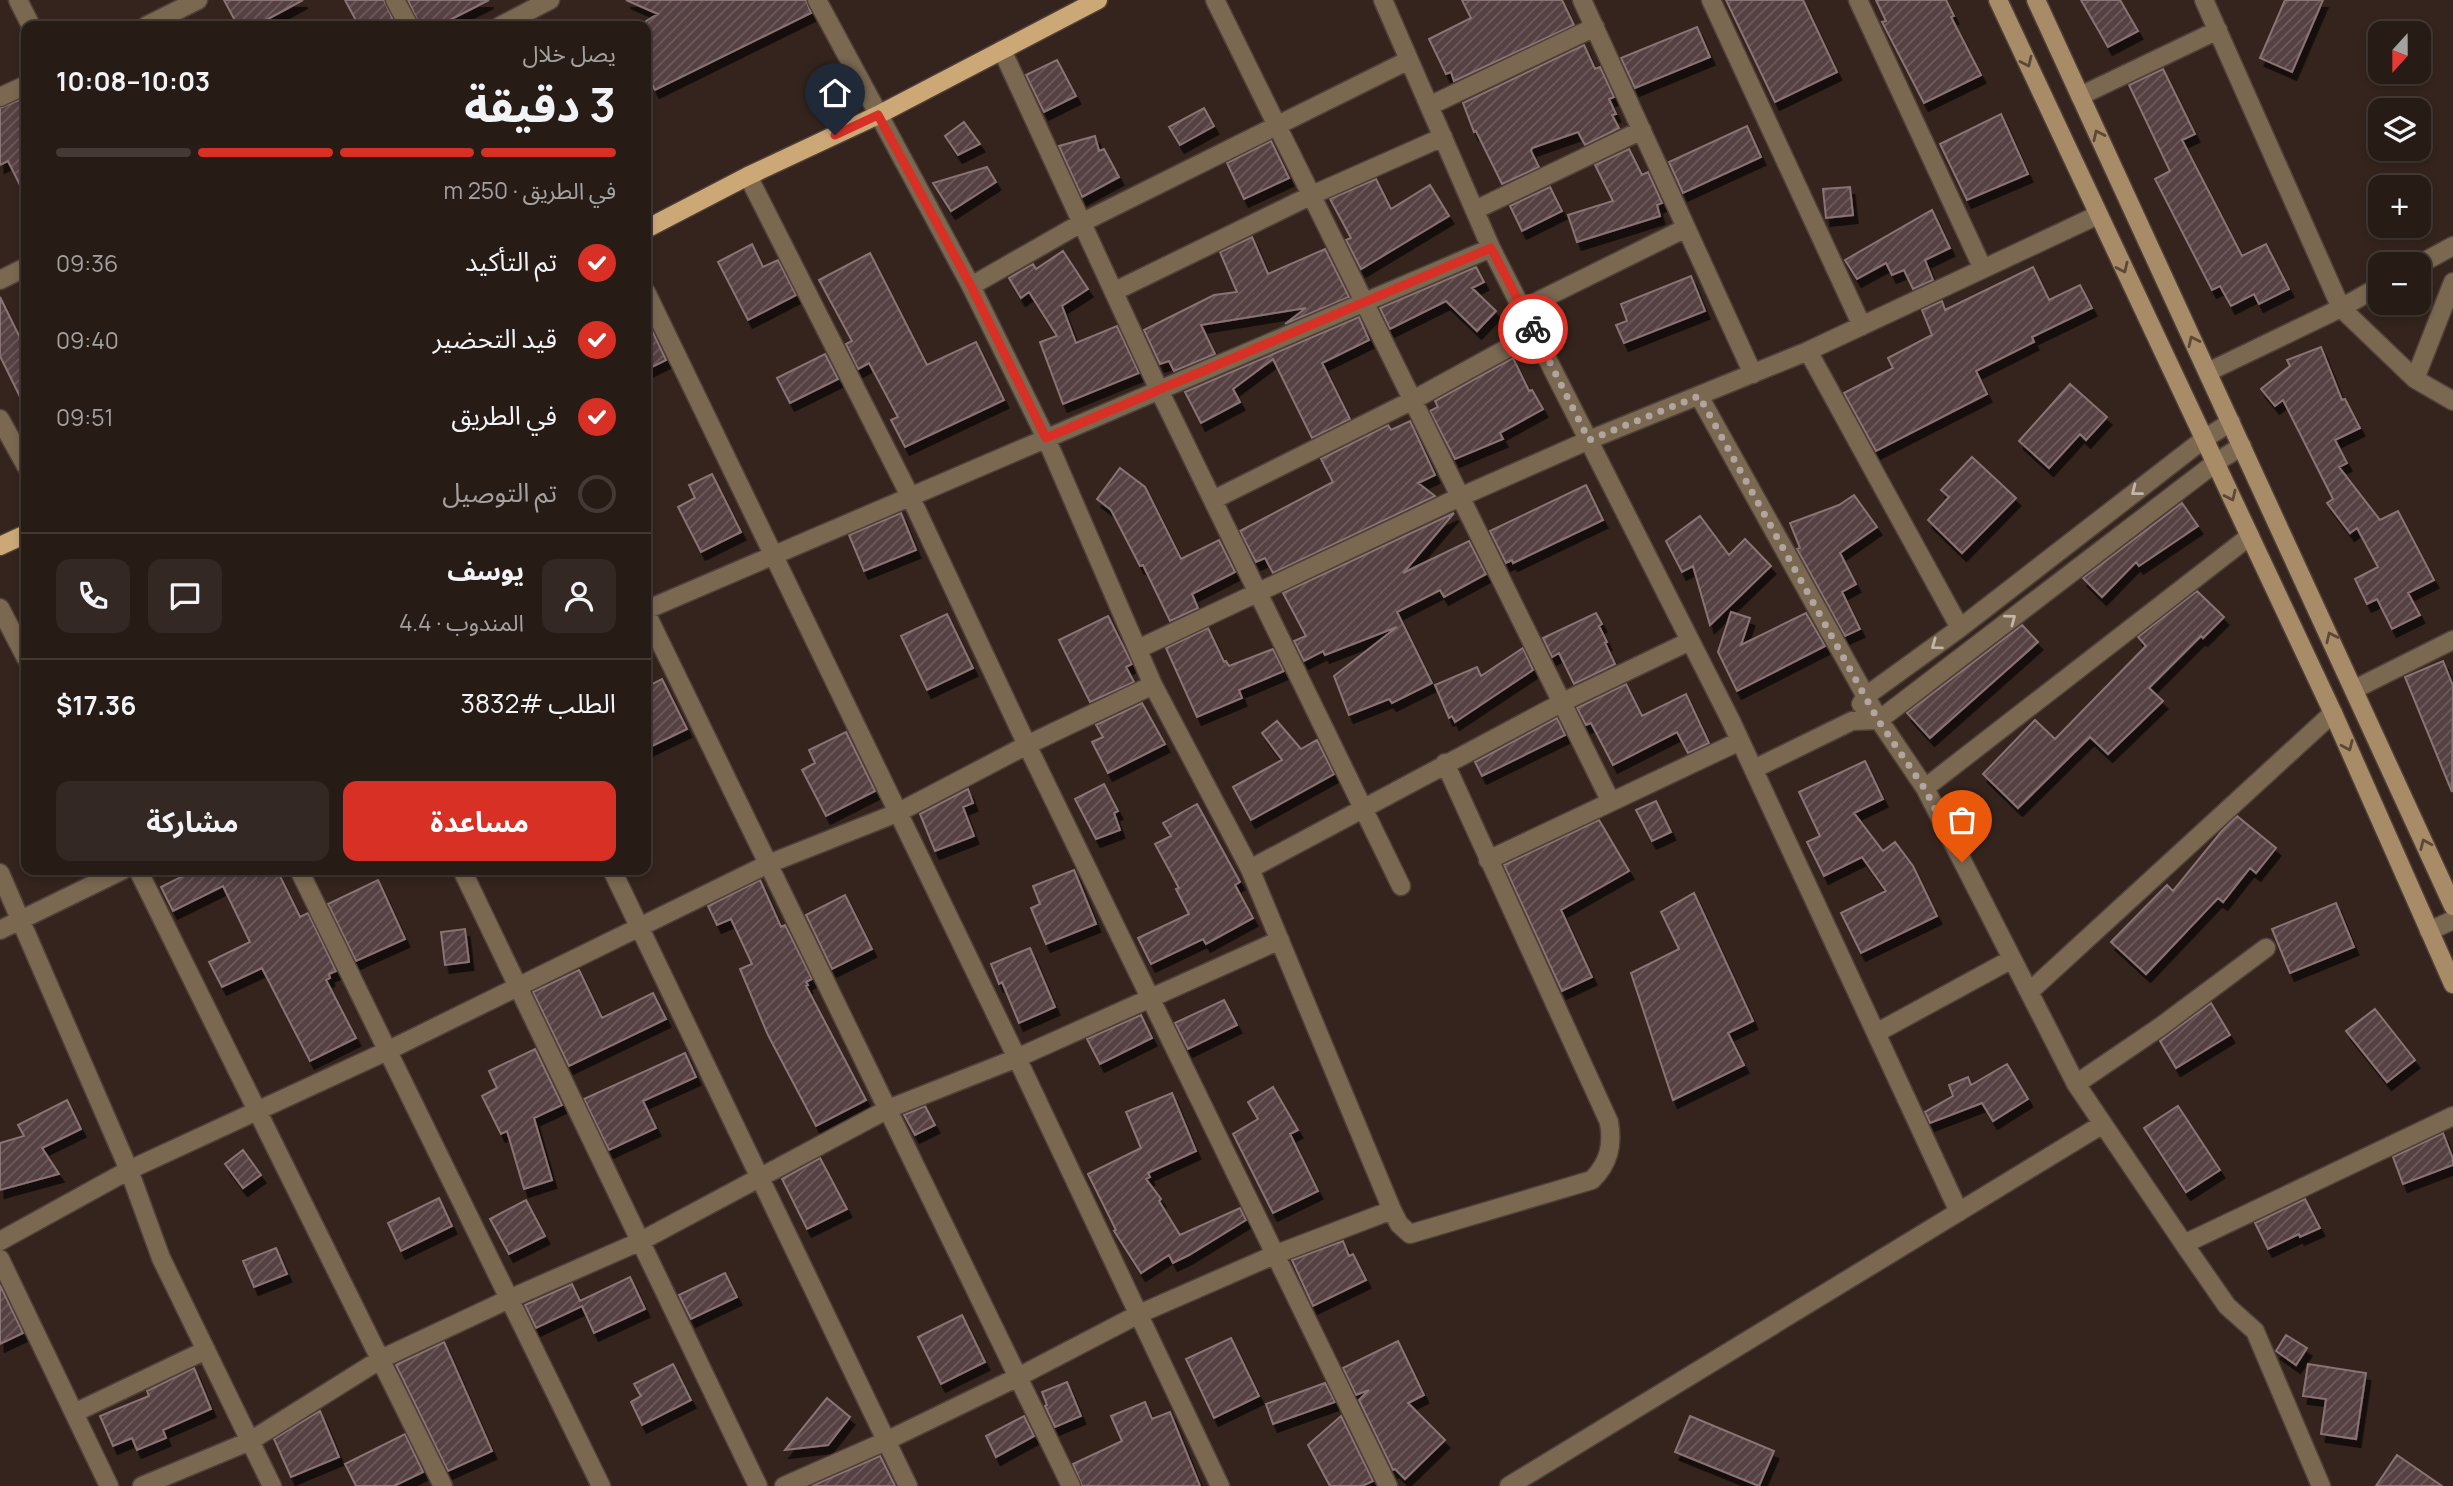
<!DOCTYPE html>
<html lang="ar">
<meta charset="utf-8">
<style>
body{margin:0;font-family:Manrope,"Noto Sans Arabic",sans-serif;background:#332823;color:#f1f3f6;direction:rtl;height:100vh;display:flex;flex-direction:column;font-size:26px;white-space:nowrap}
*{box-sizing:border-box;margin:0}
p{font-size:23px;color:#a4a1a1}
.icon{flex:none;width:38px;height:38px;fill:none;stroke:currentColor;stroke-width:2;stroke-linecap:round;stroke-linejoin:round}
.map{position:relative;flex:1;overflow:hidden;direction:ltr}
.drawer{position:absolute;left:21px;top:21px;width:630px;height:854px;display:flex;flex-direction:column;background:#271b16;border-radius:14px;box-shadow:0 4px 10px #0003,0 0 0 2px #433935;direction:rtl}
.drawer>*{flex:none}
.needle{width:46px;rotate:201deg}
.tools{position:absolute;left:2368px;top:21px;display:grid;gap:14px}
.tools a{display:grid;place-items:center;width:63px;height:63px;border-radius:14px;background:#271b16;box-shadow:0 4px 10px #0003,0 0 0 2px #433935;font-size:35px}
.pin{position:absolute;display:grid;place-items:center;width:60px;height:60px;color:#fff;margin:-72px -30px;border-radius:50% 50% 50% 0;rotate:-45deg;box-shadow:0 0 7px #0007}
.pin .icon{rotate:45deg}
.courier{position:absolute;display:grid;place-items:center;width:70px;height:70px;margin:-35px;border:5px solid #d93025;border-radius:50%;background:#fff;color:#222;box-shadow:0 2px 9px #0007}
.summary em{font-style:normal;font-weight:700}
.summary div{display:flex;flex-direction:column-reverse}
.summary{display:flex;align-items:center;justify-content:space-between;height:119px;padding:0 35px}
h1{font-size:46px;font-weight:700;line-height:52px}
.bar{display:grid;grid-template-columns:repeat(4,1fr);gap:10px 7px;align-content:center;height:84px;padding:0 35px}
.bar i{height:9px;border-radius:5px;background:#433935}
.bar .current{background:#d93025}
.bar p{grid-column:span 4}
.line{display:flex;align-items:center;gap:18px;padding:0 35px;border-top:2px solid #433935}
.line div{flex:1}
.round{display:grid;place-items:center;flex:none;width:74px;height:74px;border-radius:14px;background:#332823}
ol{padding:0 35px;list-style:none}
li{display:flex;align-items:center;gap:21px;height:77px}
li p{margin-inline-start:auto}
li .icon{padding:7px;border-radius:50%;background:#d93025;color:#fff;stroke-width:4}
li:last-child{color:#a4a1a1}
li i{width:38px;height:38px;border:4px solid #433935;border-radius:50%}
.cta{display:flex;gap:14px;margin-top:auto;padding:14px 35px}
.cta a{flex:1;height:80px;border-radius:14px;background:#d93025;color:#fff;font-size:28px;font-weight:700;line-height:80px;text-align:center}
.cta a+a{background:#332823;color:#f1f3f6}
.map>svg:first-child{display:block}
.building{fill:url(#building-hatch);stroke:#8a7374;stroke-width:2;filter:url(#shadow)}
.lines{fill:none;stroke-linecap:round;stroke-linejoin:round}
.minor-casing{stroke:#4f4039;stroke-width:21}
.secondary-casing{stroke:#4f4039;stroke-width:21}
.primary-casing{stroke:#4f4039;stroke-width:21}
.minor{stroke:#7a6851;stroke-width:18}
.secondary{stroke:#a88c67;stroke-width:18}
.primary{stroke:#cca877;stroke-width:18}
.oneway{stroke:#5d4837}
.oneway2{stroke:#c4b6aa}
.done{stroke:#b2a59f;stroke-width:7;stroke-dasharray:0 12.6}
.route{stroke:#d93025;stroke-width:9}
</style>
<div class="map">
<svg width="2453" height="1486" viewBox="0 0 2453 1486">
<defs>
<pattern id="building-hatch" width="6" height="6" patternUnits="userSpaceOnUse" patternTransform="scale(1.75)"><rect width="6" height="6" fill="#554042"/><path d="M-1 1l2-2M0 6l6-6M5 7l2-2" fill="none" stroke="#6e5c5d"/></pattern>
<filter id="shadow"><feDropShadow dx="4.5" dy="8" stdDeviation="0" flood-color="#0009"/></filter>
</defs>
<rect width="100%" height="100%" fill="#34241d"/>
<path class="building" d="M224 0H303L255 26H238Z
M345 0H384L396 26H359Z
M408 0H489L438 26H420Z
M626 0H806L811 13 655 90 646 72V21L658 14Z
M1462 0H1562L1574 25 1454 81 1451 72 1446 74 1429 39 1471 18Z
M1726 0H1803L1837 72 1775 102Z
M1876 0H1946L1954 16 1951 17 1981 75 1924 103 1882 22 1886 21Z
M2081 0H2120L2138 31 2108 47Z
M2285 0H2323L2292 72 2260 58Z
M1697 27 1710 57 1635 88 1621 58Z
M1584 45 1595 69 1600 67 1614 97 1609 99 1616 114 1612 115 1619 128 1585 145 1578 132 1532 148 1531 151 1539 167 1502 184 1476 131 1474 132 1463 103Z
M1057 60 1076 96 1044 112 1026 75Z
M2163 69 2195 134 2182 140 2242 256 2266 244 2289 289 2259 304 2254 294 2231 306 2220 286 2212 290 2155 179 2170 171 2129 85Z
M26 97V197L8 161 0 165V108Z
M1204 108 1214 126 1180 145 1169 127Z
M2001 114 2028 174 1967 200 1940 144Z
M964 122 980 144 958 155 945 136Z
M1747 126 1761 157 1683 193 1669 162Z
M1095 136 1099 151 1104 149 1119 177 1082 197 1059 146Z
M1271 141 1289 178 1244 199 1227 163Z
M1629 149 1642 175 1648 172 1662 203 1657 205 1660 216 1577 242 1568 215 1613 201 1595 165Z
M987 167 996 182 951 211 933 183Z
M1376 179 1391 209 1430 185 1449 216 1361 269 1346 240 1351 238 1330 199Z
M1550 187 1562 211 1522 231 1510 206Z
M1850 187 1853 215 1826 218 1823 189Z
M1932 210 1950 248 1925 260 1933 280 1913 289 1904 270 1892 275 1886 263 1857 279 1845 260Z
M1252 237 1268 274 1325 249 1349 297 1285 324 1306 308 1201 325 1215 354 1174 371 1169 361 1160 364 1144 330 1214 295 1237 292 1220 252Z
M752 244 763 267 778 260 796 295 748 320 718 262Z
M1063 251 1088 289 1062 306 1076 343 1117 326 1139 373 1063 404 1040 342 1057 336 1029 292 1021 298 1009 278 1033 264 1036 269Z
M870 253 927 365 976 342 1004 400 905 447 891 420 898 417 869 363 858 369 846 344 852 341 819 280Z
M1476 267 1484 282 1472 288 1496 311 1477 331 1446 301 1390 329 1380 308Z
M2033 267 2049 300 2080 285 2092 308 2032 337 2034 342 1976 371 1987 394 1876 451 1844 393 1893 368 1888 358 1932 335 1922 310 1942 301 1945 310Z
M1691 276 1705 311 1624 343 1616 325 1627 321 1621 304Z
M0 297 26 350V409L0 356Z
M1359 317 1369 340 1322 363 1350 419 1312 438 1273 359 1233 389 1240 402 1201 423 1185 392Z
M646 318 666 360 646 370Z
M2321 347 2342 400 2345 399 2360 428 2335 440 2347 463 2339 467 2380 520 2398 511 2434 580 2408 593 2420 615 2392 629 2377 599 2367 604 2355 579 2378 567 2357 528 2350 533 2327 503 2333 499 2283 400 2275 406 2261 389 2290 366 2287 360Z
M825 354 838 379 790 403 777 378Z
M1513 358 1529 391 1532 390 1543 409 1500 433 1503 439 1455 459 1430 411 1438 407 1435 401Z
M2070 384 2107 417 2086 440 2080 434 2049 468 2019 441Z
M1410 421 1435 475 1418 483 1435 496 1273 573 1265 558 1256 562 1240 531 1333 482 1321 459 1388 425 1391 430Z
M1972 457 2016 498 1962 553 1928 520 1949 497 1941 490Z
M1120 468 1145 487 1181 559 1219 540 1235 572 1192 594 1198 608 1170 621 1143 565 1140 566 1111 510 1097 499Z
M712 474 741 532 701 552 678 507 695 498 689 485Z
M1586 485 1603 520 1513 563 1512 560 1506 563 1490 531Z
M1854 495 1877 527 1840 553 1856 584 1842 592 1860 629 1845 636 1797 549 1800 548 1790 523 1839 505Z
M2182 503 2198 526 2139 566 2136 562 2102 597 2083 578Z
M901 513 916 550 864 571 849 535Z
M1454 513 1403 573 1469 541 1486 574 1444 597 1440 590 1397 612 1432 683 1392 703 1389 699 1349 715 1334 676 1397 627 1325 655 1323 651 1304 661 1294 641 1306 636 1283 593Z
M1700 516 1729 555 1745 539 1771 566 1710 625 1693 566 1682 572 1666 541Z
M2197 591 2224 617 2203 638 2201 636 2149 688 2163 701 2108 754 2090 737 2018 808 1983 774 2035 720 2055 739 2146 646 2138 637Z
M1731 612 1750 618 1741 645 1806 613 1825 646 1737 691 1718 652Z
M1596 613 1602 624 1599 626 1607 642 1605 643 1615 664 1574 684 1559 653 1552 657 1543 638Z
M947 614 973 668 927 690 901 636Z
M1108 616 1132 664 1126 667 1134 682 1090 702 1059 640Z
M2022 625 2038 642 1930 738 1907 713Z
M1208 628 1224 662 1226 661 1229 666 1273 649 1284 671 1239 690 1242 698 1197 717 1166 648Z
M1523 648 1533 670 1455 722 1452 716 1449 718 1435 685 1477 667 1481 676Z
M2443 661 2453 686 2452 792 2405 677Z
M662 679 687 729 646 749V687Z
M1626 684 1642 716 1686 694 1709 743 1688 753 1677 732 1613 765 1591 723 1586 725 1577 708Z
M1142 703 1165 744 1108 773 1092 742 1103 737 1096 725Z
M1557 718 1565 735 1482 776 1475 762Z
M1277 721 1301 749 1317 740 1334 774 1251 820 1233 787 1282 760 1262 733Z
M846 732 875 791 826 816 802 770 815 763 809 750Z
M1865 761 1883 799 1854 813 1883 851 1895 842 1913 866 1937 916 1861 953 1841 913 1886 891 1862 857 1824 876 1807 842 1820 836 1799 792Z
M1104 784 1118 811 1114 813 1120 830 1096 839 1075 799Z
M968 789 973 803 963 807 974 836 935 851 920 814Z
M1656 801 1671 832 1652 841 1636 810Z
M1197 804 1240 882 1235 885 1253 918 1206 944 1203 939 1151 964 1138 938 1189 914 1176 889 1179 888 1155 844 1171 836 1163 823Z
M2237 816 2276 848 2256 873 2250 868 2223 902 2218 898 2146 974 2111 942 2167 885 2173 891 2221 832Z
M1599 820 1629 871 1561 910 1592 977 1562 991 1504 865Z
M195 870H277L300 917 308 913 336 971 329 974 330 978 326 980 356 1038 310 1061 262 968 222 987 209 962 250 942 223 886 173 911 161 887Z
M1074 870 1096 924 1046 944 1031 908 1040 904 1033 886Z
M378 880 405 939 356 961 328 904Z
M760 880 781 927 785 925 812 979 806 982 808 985 806 986 866 1100 816 1126 768 1035 740 969 752 964 731 919 717 925 708 906Z
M1694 893 1753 1021 1728 1033 1744 1065 1673 1100 1631 973 1679 949 1661 912Z
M845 895 872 949 832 969 806 915Z
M2336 903 2354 947 2290 973 2272 929Z
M465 929 469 962 445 965 441 932Z
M1030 948 1055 1007 1019 1023 1002 982 999 984 991 964Z
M579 970 602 1018 653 993 666 1019 569 1066 533 992Z
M1224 1000 1237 1025 1188 1049 1175 1023Z
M2211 1003 2230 1035 2176 1068 2160 1041Z
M2375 1009 2415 1060 2387 1082 2346 1031Z
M1141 1015 1152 1038 1100 1064 1087 1039Z
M535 1049 562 1105 534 1118 552 1180 524 1189 507 1131 501 1134 482 1096 497 1088 489 1071Z
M685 1053 696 1077 643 1101 656 1128 609 1150 584 1099Z
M2007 1064 2028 1099 1993 1121 1982 1103 1930 1123 1925 1112 1953 1096 1949 1085 1968 1077 1971 1085Z
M1273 1087 1298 1130 1290 1134 1318 1191 1273 1213 1233 1134 1258 1119 1248 1102Z
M1172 1093 1196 1151 1148 1173 1150 1177 1146 1179 1161 1199 1159 1201 1180 1235 1240 1208 1246 1220 1189 1255 1173 1263 1169 1255 1141 1273 1114 1231 1116 1230 1088 1174 1141 1148 1126 1112Z
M67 1100 81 1129 42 1148 59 1174 0 1190V1143L24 1136 18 1125Z
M925 1106 935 1125 915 1135 904 1115Z
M2178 1106 2220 1170 2186 1192 2144 1128Z
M2443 1133 2453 1159V1165L2403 1184 2393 1157Z
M243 1150 261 1175 243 1188 225 1164Z
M820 1158 847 1209 807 1229 782 1179Z
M439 1198 452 1226 401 1251 388 1223Z
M2305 1199 2320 1228 2300 1237 2299 1234 2268 1249 2255 1223Z
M526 1200 545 1236 509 1254 490 1219Z
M1343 1241 1349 1256 1353 1254 1366 1280 1313 1306 1292 1260Z
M276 1248 287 1274 254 1287 243 1261Z
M725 1273 737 1297 691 1319 679 1295Z
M630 1277 645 1309 594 1333 582 1306 536 1328 525 1305 572 1284 580 1301Z
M0 1285 23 1333 0 1344Z
M962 1315 985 1362 941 1384 918 1337Z
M2286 1335 2307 1348 2296 1365 2276 1351Z
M1231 1338 1259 1396 1214 1418 1186 1359Z
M1398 1341 1424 1395 1408 1403 1445 1440 1405 1479 1395 1469 1393 1470 1359 1400 1369 1390 1356 1395 1343 1368Z
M444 1342 492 1451 448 1471 396 1365Z
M673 1364 691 1400 642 1425 631 1402 641 1396 634 1384Z
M2308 1364 2366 1373 2356 1439 2321 1434 2326 1399 2303 1396Z
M194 1368 211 1409 163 1430 166 1438 137 1450 132 1438 113 1446 100 1416 149 1396 147 1391Z
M1067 1382 1081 1416 1055 1427 1045 1406 1047 1405 1042 1392Z
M1325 1383 1335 1402 1273 1424 1266 1404Z
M827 1398 850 1417 828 1445 785 1450Z
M1145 1402 1152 1419 1170 1412 1200 1486H1082L1073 1464 1122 1441 1111 1416Z
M320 1411 339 1457 291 1477 274 1439Z
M1024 1416 1034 1436 996 1457 986 1436Z
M1341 1416 1373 1481 1362 1486H1330L1308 1445Z
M1690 1416 1774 1451 1759 1486 1675 1452Z
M405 1434 423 1472 394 1486H356L345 1464Z
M2397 1455 2442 1486H2376Z
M880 1456 895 1486H812Z"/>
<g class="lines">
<g class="minor-casing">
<path id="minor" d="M18 0 31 26
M395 0 409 26
M817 0 971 286 1046 438 1153 685 1250 869 1392 1210 1399 1224 1410 1234 1592 1180C1609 1163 1613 1145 1609 1122L1445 763
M1215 0 1611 802 1740 741
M1383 0 1491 248 1731 721 1959 1212
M1582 0 1753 374
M1711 0 1862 326
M1858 0 1983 269
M2204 0 2341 308 2415 379 2453 401
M146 26 198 0
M500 26 550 0
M1002 50 1159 390 1401 886
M2080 96 2218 30
M0 97 26 85
M1429 106 1595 27
M748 176 910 496 1027 745 1388 1486
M1475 210 1642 130
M2418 265 2453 246
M0 280 26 267
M971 286 1083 222 1409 60
M1115 291 1312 195 1443 137
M646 292 1017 1058 1220 1486
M1522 309 1686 228
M1808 351 1960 628
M2208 372 2341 308 2380 286
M2415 379 2453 282
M1699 396 1879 720 1925 788 2076 1084 2184 1244 2453 1116
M0 419 26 466
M1213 500 1413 400 1535 333
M0 608 26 658
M646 610 1491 248
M646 613 1071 1486
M1138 649 1460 497 1589 440 1808 351 2098 215
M2355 689 2453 640
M1861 704 1866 696 1960 628 2204 439 2231 422
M1754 769 1852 721 1879 720 2215 463 2242 446
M1925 788 2250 536
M1488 860 1611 802
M1250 869 1563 702 1690 641
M138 870 443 1486
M299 870 601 1486
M462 870 758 1486
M612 870 908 1486
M0 873 129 1170 161 1258 272 1486
M0 930 123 870
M2429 931 2453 920
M2029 992 2333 713
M1876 1033 2012 959
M2076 1084 2160 1027 2266 948
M0 1241 129 1170 387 1051 768 864 897 813 1027 745 1153 685
M2184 1244 2227 1306 2255 1331 2321 1486
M0 1259 109 1486
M74 1413 206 1350
M142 1486 250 1441 381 1359 509 1299 641 1241 888 1109 1017 1058 1280 940
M784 1486 886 1441 1018 1377 1139 1314 1274 1255 1392 1210
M1509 1486 2103 1124"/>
</g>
<g class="secondary-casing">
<path id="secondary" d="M1998 0 2333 713 2453 984
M2036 0 2453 906"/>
</g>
<g class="primary-casing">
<path id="primary" d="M646 229 748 176 878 115 1098 0
M0 546 26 534"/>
</g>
<use href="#minor" class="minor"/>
<use href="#secondary" class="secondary"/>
<use href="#primary" class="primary"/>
</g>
<defs><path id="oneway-chevron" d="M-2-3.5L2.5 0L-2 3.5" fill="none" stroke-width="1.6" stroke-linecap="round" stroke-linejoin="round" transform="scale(1.75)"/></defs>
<g class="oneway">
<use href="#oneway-chevron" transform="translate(2027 62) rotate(65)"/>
<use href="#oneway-chevron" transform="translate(2098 135) rotate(-115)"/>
<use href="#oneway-chevron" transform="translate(2123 268) rotate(65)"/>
<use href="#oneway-chevron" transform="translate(2193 341) rotate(-115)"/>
<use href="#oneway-chevron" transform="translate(2231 496) rotate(65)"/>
<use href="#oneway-chevron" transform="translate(2331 637) rotate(-115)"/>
<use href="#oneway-chevron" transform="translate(2348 746) rotate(66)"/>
<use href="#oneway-chevron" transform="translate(2425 844) rotate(-114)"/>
</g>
<g class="oneway2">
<use href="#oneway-chevron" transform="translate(2136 491) rotate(142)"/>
<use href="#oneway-chevron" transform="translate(2011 619) rotate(-37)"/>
<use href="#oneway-chevron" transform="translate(1936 645) rotate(144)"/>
</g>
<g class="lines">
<path class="done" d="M1533 329 1589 440 1699 396 1878 720 1925 789 1962 862"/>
<path class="route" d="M835 135 878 115 971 286 1046 438 1491 248 1533 329"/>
</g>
</svg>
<div class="tools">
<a><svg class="needle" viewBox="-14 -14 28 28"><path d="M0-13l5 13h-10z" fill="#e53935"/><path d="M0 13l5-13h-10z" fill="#a4a1a1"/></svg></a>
<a><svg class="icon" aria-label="layers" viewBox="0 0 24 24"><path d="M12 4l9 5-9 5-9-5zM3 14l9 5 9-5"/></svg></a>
<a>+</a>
<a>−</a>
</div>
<div class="pin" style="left:1962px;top:862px;background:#ea580c"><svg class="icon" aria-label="bag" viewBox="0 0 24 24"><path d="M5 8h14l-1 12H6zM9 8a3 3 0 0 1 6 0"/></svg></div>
<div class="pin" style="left:835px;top:135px;background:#1f2937"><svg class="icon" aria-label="home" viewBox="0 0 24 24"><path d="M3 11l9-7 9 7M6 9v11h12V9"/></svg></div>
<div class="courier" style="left:1533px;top:329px"><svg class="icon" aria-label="bike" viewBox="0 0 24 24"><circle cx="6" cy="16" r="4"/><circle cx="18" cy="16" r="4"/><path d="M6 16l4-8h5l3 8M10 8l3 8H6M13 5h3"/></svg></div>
<section class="drawer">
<div class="summary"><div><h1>3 دقيقة</h1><p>يصل خلال</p></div><em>10:03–10:08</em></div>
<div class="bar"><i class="current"></i><i class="current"></i><i class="current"></i><i></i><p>في الطريق · 250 m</p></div>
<ol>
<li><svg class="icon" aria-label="check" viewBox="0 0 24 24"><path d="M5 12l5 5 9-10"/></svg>تم التأكيد<p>09:36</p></li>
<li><svg class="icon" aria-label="check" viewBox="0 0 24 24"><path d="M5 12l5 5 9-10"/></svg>قيد التحضير<p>09:40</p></li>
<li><svg class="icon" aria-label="check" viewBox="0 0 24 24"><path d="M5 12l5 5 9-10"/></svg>في الطريق<p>09:51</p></li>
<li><i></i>تم التوصيل</li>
</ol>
<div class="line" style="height:126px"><a class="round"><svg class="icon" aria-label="person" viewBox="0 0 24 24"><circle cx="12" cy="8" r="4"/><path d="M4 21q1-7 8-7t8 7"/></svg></a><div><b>يوسف</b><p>المندوب · 4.4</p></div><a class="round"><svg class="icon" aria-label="chat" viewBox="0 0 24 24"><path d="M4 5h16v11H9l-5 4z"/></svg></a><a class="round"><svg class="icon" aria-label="phone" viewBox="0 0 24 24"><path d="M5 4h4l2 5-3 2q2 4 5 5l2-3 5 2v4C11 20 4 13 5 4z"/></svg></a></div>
<div class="line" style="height:91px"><div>الطلب #3832</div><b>$17.36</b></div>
<div class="cta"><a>مساعدة</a><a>مشاركة</a></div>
</section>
</div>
